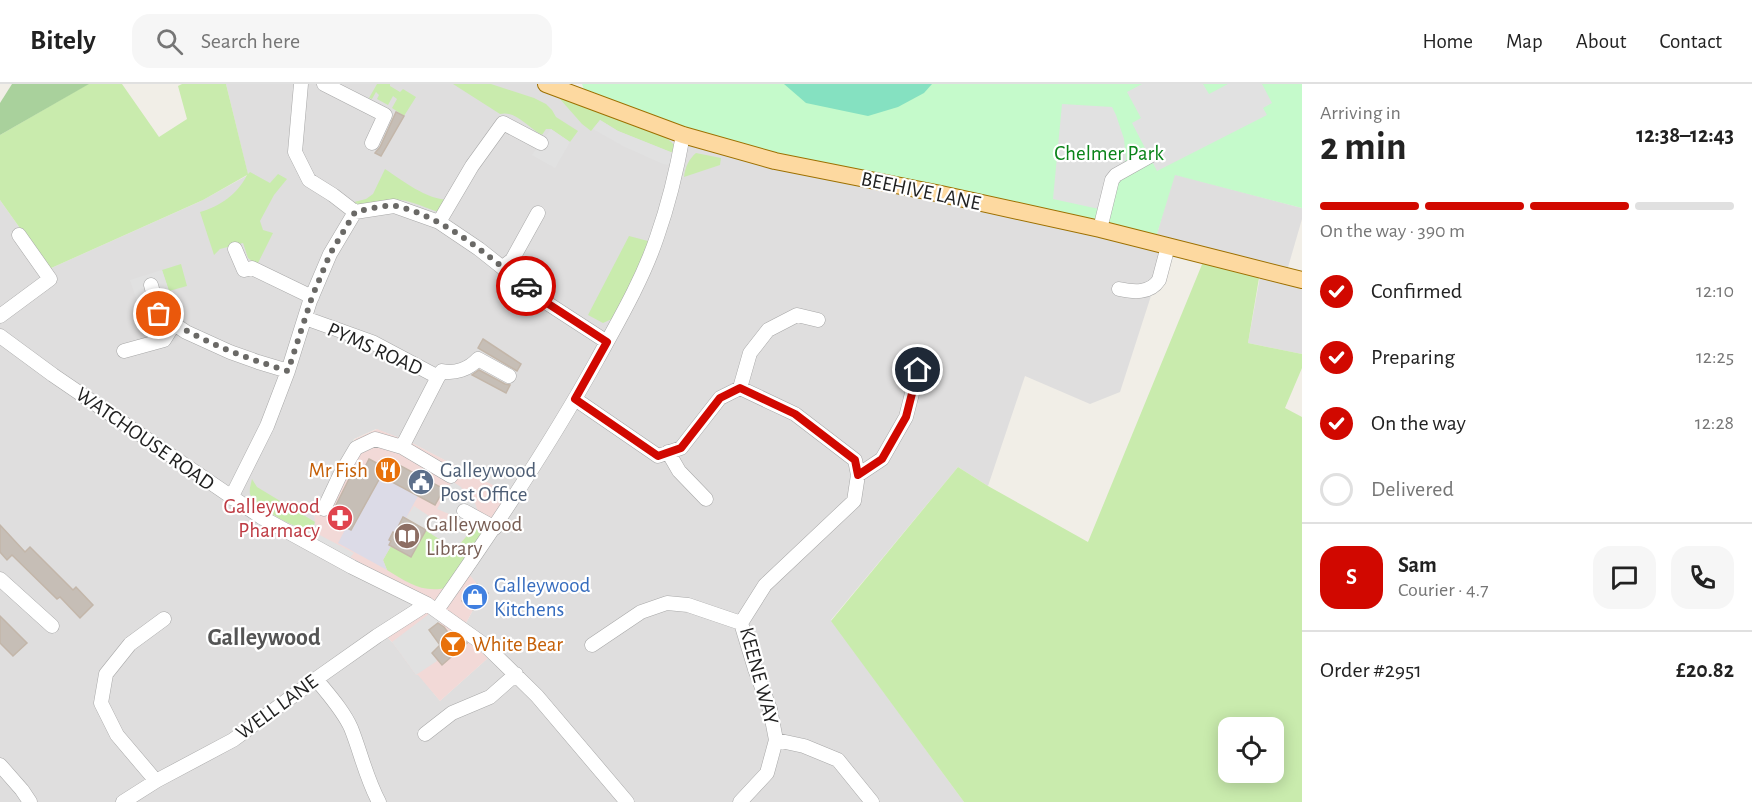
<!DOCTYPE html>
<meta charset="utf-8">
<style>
body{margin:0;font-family:"Alegreya Sans",sans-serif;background:#f6f6f6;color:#222;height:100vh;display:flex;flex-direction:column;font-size:22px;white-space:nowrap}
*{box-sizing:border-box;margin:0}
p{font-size:20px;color:#767676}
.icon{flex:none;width:33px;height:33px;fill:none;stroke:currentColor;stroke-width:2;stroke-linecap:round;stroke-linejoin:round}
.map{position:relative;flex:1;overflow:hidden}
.drawer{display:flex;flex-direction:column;background:#fff;width:450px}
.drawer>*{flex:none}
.tools{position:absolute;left:1218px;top:633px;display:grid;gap:12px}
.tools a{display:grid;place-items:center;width:66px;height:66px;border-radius:12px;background:#fff;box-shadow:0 3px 15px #0003;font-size:30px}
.pin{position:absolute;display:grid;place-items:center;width:51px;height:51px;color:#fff;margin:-26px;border:3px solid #fff;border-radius:50%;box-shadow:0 2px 6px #0007}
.courier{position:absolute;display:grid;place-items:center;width:60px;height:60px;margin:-30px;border:4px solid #d10800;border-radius:50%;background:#fff;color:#222;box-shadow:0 2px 8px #0007}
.head em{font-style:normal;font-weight:700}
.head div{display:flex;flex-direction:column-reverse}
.head{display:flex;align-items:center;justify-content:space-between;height:102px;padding:0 18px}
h1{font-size:39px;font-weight:700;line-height:45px}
.bar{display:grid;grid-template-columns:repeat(4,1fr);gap:9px 6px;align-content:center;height:72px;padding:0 18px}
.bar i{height:8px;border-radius:4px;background:#e0e0e0}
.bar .current{background:#d10800}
.bar p{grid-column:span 4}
.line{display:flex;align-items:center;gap:15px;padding:0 18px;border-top:2px solid #e0e0e0}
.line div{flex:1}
.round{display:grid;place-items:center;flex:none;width:63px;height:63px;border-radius:18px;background:#f6f6f6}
ol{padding:0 18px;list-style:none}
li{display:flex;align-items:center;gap:18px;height:66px}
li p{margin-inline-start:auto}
li .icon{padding:6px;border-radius:50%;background:#d10800;color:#fff;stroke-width:4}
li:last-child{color:#767676}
li i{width:33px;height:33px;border:3px solid #e0e0e0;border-radius:50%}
header{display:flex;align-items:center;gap:36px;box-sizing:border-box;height:84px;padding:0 30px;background:#fff;border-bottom:2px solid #e0e0e0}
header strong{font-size:28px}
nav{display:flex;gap:33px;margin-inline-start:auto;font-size:21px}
.search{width:420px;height:54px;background:#f6f6f6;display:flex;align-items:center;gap:15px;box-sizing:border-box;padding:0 21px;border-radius:18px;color:#767676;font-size:22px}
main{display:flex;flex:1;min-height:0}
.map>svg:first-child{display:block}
.residential{fill:#dfdede;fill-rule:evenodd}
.commercial{fill:#f2d9d7}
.grass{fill:#c9ebad;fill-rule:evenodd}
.forest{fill:#a9d19c}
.park{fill:#c5facb}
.pitch{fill:#85e1c1}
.parking{fill:#e1e1e1}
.plaza{fill:#dcdbe7}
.building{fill:#c6beb6;stroke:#c3b6a9;stroke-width:1.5}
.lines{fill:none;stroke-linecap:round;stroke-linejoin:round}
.minor-casing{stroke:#a8a8a8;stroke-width:15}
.major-casing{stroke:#9d7000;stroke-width:18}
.minor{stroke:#fff;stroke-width:14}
.major{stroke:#fdd9a0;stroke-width:16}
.done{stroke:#6a6966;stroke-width:6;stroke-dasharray:0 10.8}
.route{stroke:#d10800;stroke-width:8}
.labels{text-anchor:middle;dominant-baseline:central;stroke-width:4.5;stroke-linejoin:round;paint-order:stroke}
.park-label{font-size:21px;fill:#0a8319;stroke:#fff}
.street-label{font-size:21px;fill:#212121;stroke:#fff}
.food-label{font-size:21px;fill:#c56008;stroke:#fff;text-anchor:end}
.service-label{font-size:21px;fill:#4e5e75;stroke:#fff;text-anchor:start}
.health-label{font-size:21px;fill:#be3a42;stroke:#fff;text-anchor:end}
.education-label{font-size:21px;fill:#785e54;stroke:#fff;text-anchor:start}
.shop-label{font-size:21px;fill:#366cbe;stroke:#fff;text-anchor:start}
.quarter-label{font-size:24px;font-weight:bold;fill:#545454;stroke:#fff}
</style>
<header>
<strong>Bitely</strong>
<div class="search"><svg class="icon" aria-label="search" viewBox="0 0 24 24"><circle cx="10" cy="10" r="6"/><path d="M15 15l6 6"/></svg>Search here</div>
<nav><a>Home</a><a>Map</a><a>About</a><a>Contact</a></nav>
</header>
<main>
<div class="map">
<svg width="1302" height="718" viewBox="0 0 1302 718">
<rect width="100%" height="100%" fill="#f1eee7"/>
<path class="residential" d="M226 0H565L585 8 1156 153 1174 90 1302 124V135L1284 197 1302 201V270L1248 259 1262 181 1169 156 1120 308 1090 320 1025 292 988 402 958 383 831 536 964 718H0V116L49 185 201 117 248 91ZM376 345 412 359 507 409 462 483 477 500 488 509 473 526 460 550 488 574 440 617 392 558 378 544 426 516 314 429 354 355Z"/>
<path class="commercial" d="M377 345 412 359 508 409 486 447 463 483 477 500 488 509 473 526 460 550 488 574 440 617 418 591H416L392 558 378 544 426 516 317 454 314 429 355 355Z"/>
<path class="grass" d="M88 0H122L159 53 187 35 178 2 182 0H226L248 90 250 88 270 99 278 90 287 95 274 111 260 137 263 146 273 149 257 181 248 174 243 159 220 165 214 171 200 128C219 123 238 110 247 91L203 116 49 185 0 116V51Z
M377 0H390V2L400 8 403 5 416 13 404 32 392 24 397 15 393 12 388 21 377 15 379 11 376 8 372 15 369 14Z
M453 0H491L534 14 546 20 552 26 556 33 578 47 570 58 551 45H546L542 51C528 44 516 26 500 30Z
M562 11C591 21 657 39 675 62L673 69 618 47 600 36 591 47 582 40 560 15Z
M696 69 721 74 720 81 684 93C685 83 689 75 696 69Z
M385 85C403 97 426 115 448 116L438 128C407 117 398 109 364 123L354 118 366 115 373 110Z
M629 152 648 157 641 178 614 234 603 239 588 231Z
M1203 178 1259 194 1248 259 1302 270V284L1285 324 1302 333V718H964L831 537 958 383 988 402 1088 458ZM1228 644H1274V688H1228Z
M181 180 187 202 169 207 162 186Z
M252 395 257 403 315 438 313 444C309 444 306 445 303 444 291 443 254 421 250 410 249 405 251 400 252 395Z
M474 444 478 445 481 448V453L446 504C421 509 407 498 387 486L383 476 391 462 411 473 426 446 455 465Z"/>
<path class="forest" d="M12 0H89L0 51V19Z"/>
<path class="park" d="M582 0H1302V124L1175 91 1156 153 776 70 703 50 585 8Z"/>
<path class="pitch" d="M784 0H932L924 9 898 23 868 32 806 19Z"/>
<path class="parking" d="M1142 0H1203L1209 10 1228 0H1262L1272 19 1263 24 1267 31 1157 87 1132 39 1141 34 1127 8Z
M1062 20 1112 23 1116 31 1124 55 1126 75 1099 125 1053 115Z
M600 36 618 47 673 69 670 81 663 80 623 62 593 45Z
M551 45 570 58 555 84 532 71Z
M162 186 169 207 137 217 130 196Z
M452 397 461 403 466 410 472 409 477 425 482 434 455 465 406 434 414 422 432 434 445 440 449 430 437 425Z
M314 448 354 469 348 476 301 450Z
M429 530 440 538 429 546 440 561 432 569 437 577 416 591 392 558Z"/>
<path class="plaza" d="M374 389 418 412 406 434 403 433 395 449 393 448 389 456 391 457V462L383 476 387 486 338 459 346 444 351 446 374 404Z"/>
<path class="building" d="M396 28 404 32 381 72 375 69 380 63Z
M483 255 521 280 517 287 478 264Z
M479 286 505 300 510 301 506 309 472 291Z
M369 375 384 383 388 375 444 405 435 421 381 392 351 446 328 434 332 429 351 391 359 395Z
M403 433 426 446 411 473 389 461 391 457 389 456 393 448 395 449Z
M0 441 25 468 30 463 73 506 76 503 93 521 80 534 60 513 57 515 12 471 7 476 0 468Z
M477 500 488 509 473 526 462 517Z
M0 532 27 559 13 572 0 559Z
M438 539 444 543 453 555 457 552 467 559 442 581 432 569 440 561 429 546Z"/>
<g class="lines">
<g class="minor-casing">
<path id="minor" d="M301 0 295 68 309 96 333 111 355 128
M324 0 385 31 372 59
M439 138 472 82 503 39 541 59
M1100 145 1112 96 1116 91 1150 72
M235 165 244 186 252 184 312 213
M503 183 512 176 538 129
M151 201 159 230 186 248 230 268 258 278 288 287
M1119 205C1133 208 1150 210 1159 196L1168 162
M0 232 50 195 19 151
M305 234 372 258 438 293 402 363
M0 252 53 291 261 433 352 483 427 520 486 562 537 612 627 718
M124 267 164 256 174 240
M438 293 442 287C455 290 469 285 478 275L509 292
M740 304 795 330 855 376 858 391
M575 315 658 372 681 364 720 314 740 304 750 269 768 246 797 231 818 236
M668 368 679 387 706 415
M231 414 267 342 288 287 310 217 330 170 355 128 394 122 439 138 479 165 547 219 607 258
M324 425 340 391 356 364 375 355 402 363 451 392
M464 427 495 444
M0 495 52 542
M437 526C494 445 549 363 597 276 619 236 643 195 657 153 669 119 677 85 683 51
M592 561 641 528 667 519 688 521 741 539
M316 595C328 610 343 626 351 644 361 669 366 694 379 718
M425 650 452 629 490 613 516 590
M776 656 804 662 838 676 872 718
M0 681 22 706 30 718
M156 697 117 651 101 619 106 590 130 560 164 535
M123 718 156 697 233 656 316 595 377 552 427 520
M740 718 767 689 776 656 770 625 755 585 741 539 765 501 854 417 858 391 882 375 906 333 918 286"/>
</g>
<g class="major-casing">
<path id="major" d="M546 0 683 51 775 77 941 110 1100 145 1302 196"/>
</g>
<use href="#minor" class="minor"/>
<use href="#major" class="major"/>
</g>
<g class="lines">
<path class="done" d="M159 230C200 257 242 273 288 287L312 213 330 170 355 128C366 126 386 120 396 122 445 133 488 172 526 202"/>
<path class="route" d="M526 202 547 219 607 258 575 315 658 372 681 364 720 314 740 304 795 330 855 376 858 391 882 375 906 333 918 286"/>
</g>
<defs>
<g id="restaurant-disc" transform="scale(1.35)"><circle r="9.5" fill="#e8710a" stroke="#fff"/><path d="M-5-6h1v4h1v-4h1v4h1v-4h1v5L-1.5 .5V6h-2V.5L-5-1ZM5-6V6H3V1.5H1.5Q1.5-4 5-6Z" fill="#fff"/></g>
<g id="civic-disc" transform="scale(1.35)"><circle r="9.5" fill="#5c6f8a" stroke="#fff"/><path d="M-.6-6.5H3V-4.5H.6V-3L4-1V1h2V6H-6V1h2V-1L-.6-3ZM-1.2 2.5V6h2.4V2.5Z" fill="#fff"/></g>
<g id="pharmacy-disc" transform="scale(1.35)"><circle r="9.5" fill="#e0444e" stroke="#fff"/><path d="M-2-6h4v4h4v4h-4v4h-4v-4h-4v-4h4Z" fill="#fff"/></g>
<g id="library-disc" transform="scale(1.35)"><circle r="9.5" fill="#8d6e63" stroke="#fff"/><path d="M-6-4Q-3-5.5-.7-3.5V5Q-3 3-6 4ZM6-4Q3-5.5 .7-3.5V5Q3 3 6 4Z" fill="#fff"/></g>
<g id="shop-disc" transform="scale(1.35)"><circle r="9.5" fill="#3f7fe0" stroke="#fff"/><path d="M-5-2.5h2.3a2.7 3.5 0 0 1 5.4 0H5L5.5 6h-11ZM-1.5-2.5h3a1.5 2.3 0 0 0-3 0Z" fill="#fff"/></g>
<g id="bar-disc" transform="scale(1.35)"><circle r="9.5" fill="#e8710a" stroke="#fff"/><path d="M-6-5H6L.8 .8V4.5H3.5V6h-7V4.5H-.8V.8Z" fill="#fff"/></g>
</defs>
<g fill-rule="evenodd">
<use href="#restaurant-disc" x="388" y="386"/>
<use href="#civic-disc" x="421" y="398"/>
<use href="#pharmacy-disc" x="340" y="434"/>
<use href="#library-disc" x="407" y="452"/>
<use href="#shop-disc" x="475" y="513"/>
<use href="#bar-disc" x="453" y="560"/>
</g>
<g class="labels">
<g class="park-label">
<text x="1109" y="69">Chelmer Park</text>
</g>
<g class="street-label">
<text transform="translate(921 107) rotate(12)">BEEHIVE LANE</text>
<text transform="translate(375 265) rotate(24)">PYMS ROAD</text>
<text transform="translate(145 355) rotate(35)">WATCHOUSE ROAD</text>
<text transform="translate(759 592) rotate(75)">KEENE WAY</text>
<text transform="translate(277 623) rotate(-36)">WELL LANE</text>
</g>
<g class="food-label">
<text x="368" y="386">Mr Fish</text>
<text x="472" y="560" text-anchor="start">White Bear</text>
</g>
<g class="service-label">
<text x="440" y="386">Galleywood<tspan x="440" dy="24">Post Office</tspan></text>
</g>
<g class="health-label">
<text x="320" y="422">Galleywood<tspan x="320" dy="24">Pharmacy</tspan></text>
</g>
<g class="education-label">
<text x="426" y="440">Galleywood<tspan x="426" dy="24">Library</tspan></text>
</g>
<g class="shop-label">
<text x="494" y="501">Galleywood<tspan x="494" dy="24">Kitchens</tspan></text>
</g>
<g class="quarter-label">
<text x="264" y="554">Galleywood</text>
</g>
</g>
</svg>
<div class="tools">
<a><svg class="icon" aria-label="locate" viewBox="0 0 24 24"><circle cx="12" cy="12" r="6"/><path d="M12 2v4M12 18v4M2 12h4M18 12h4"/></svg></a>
</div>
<div class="pin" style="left:159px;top:230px;background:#ea580c"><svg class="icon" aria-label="bag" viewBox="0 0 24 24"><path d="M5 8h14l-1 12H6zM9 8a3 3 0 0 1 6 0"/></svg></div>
<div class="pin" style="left:918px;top:286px;background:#1f2937"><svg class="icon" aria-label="home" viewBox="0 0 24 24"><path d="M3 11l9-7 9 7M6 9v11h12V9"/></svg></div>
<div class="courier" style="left:526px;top:202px"><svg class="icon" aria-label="car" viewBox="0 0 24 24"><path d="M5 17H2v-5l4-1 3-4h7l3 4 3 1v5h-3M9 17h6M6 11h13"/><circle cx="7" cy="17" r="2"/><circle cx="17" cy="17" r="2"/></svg></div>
</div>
<section class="drawer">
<div class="head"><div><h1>2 min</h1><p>Arriving in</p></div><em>12:38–12:43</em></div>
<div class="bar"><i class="current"></i><i class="current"></i><i class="current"></i><i></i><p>On the way · 390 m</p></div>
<ol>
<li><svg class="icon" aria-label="check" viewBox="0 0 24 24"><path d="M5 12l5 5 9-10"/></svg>Confirmed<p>12:10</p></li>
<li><svg class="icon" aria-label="check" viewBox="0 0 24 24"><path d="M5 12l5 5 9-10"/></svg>Preparing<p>12:25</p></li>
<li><svg class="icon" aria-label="check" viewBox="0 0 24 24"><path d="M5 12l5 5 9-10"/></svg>On the way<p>12:28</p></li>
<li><i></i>Delivered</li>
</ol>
<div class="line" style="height:108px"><b class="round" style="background:#d10800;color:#fff">S</b><div><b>Sam</b><p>Courier · 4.7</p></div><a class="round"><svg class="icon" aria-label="chat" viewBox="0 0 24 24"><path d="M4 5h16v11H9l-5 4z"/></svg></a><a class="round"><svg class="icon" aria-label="phone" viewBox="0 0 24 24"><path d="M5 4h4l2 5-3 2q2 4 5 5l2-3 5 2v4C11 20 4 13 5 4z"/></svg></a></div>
<div class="line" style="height:78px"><div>Order #2951</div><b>£20.82</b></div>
</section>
</main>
